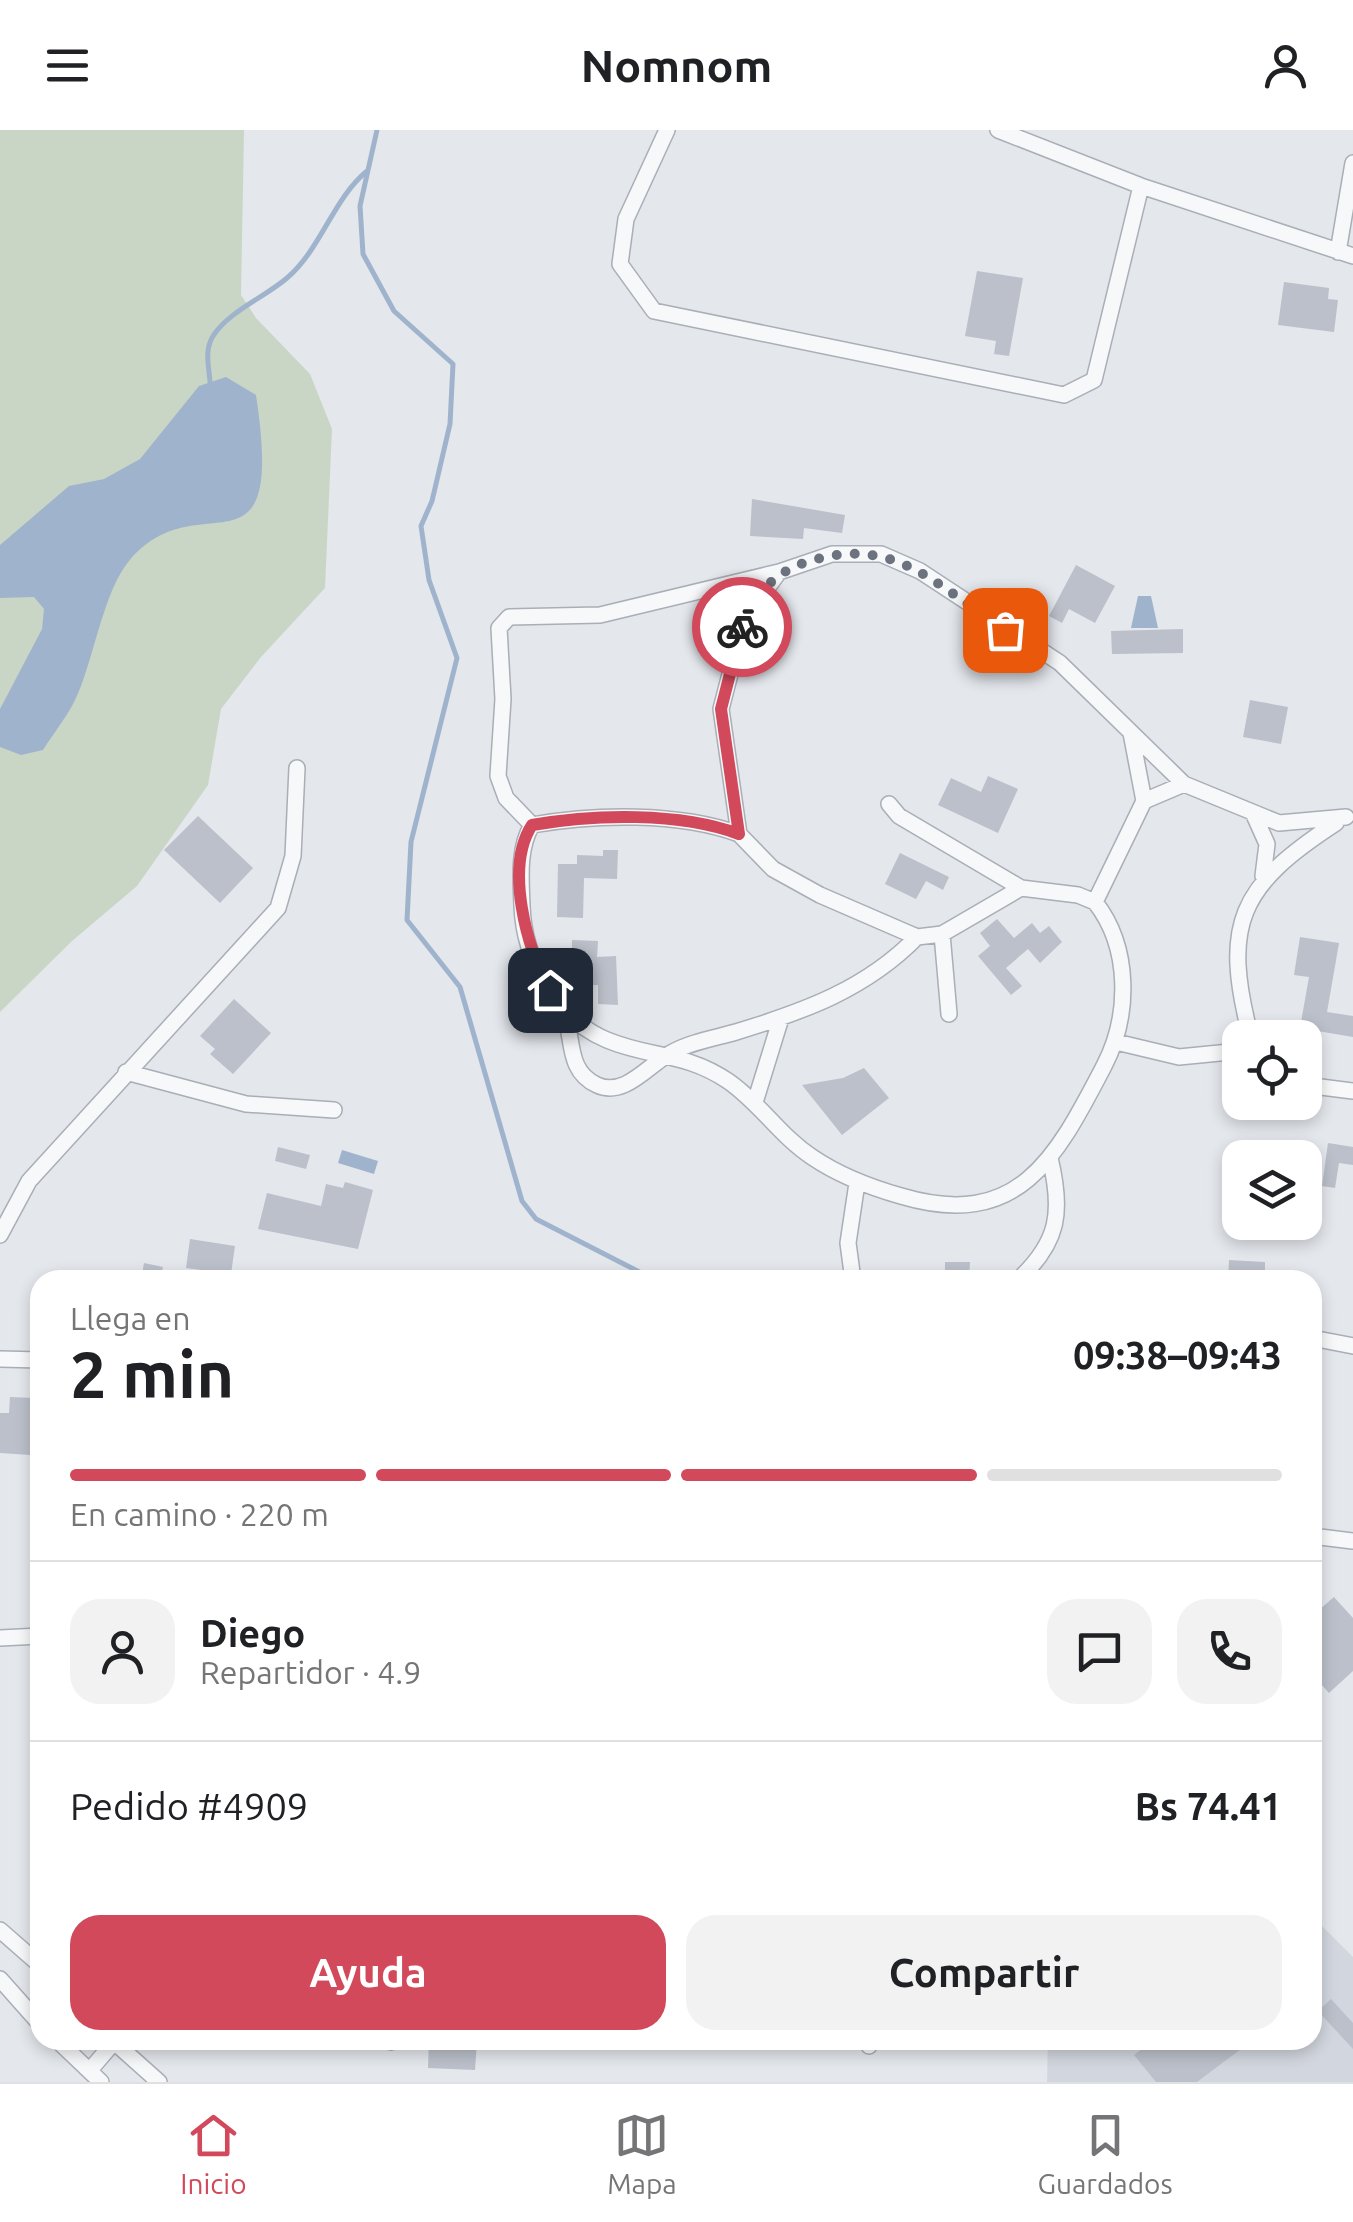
<!DOCTYPE html>
<html lang="es">
<meta charset="utf-8">
<style>
body{margin:0;font-family:Ubuntu,sans-serif;background:#f2f2f2;color:#202124;height:100vh;display:flex;flex-direction:column;font-size:38px;white-space:nowrap}
*{box-sizing:border-box;margin:0}
p{font-size:32px;color:#757577}
.icon{flex:none;width:55px;height:55px;fill:none;stroke:currentColor;stroke-width:2;stroke-linecap:round;stroke-linejoin:round}
.map{position:relative;flex:1;overflow:hidden}
.sheet{position:absolute;left:30px;top:1140px;width:1292px;height:780px;display:flex;flex-direction:column;background:#fff;border-radius:30px;box-shadow:0 5px 15px #0003}
.sheet>*{flex:none}
.fabs{position:absolute;left:1222px;top:890px;display:grid;gap:20px}
.fabs a{display:grid;place-items:center;width:100px;height:100px;border-radius:20px;background:#fff;box-shadow:0 5px 15px #0003;font-size:50px}
.pin{position:absolute;display:grid;place-items:center;width:85px;height:85px;color:#fff;margin:-42px;border-radius:20px;box-shadow:0 5px 15px #0006}
.courier{position:absolute;display:grid;place-items:center;width:100px;height:100px;margin:-50px;border:8px solid #d1495b;border-radius:50%;background:#fff;color:#222;box-shadow:0 2px 12px #0007}
.summary em{font-style:normal;font-weight:700}
.summary div{display:flex;flex-direction:column-reverse}
.summary{display:flex;align-items:center;justify-content:space-between;height:170px;padding:0 40px}
h1{font-size:65px;font-weight:700;line-height:75px}
.bar{display:grid;grid-template-columns:repeat(4,1fr);gap:15px 10px;align-content:center;height:120px;padding:0 40px}
.bar i{height:12px;border-radius:8px;background:#e0e0e0}
.bar .active{background:#d1495b}
.bar p{grid-column:span 4}
.line{display:flex;align-items:center;gap:25px;padding:0 40px;border-top:2px solid #e0e0e0}
.line div{flex:1}
.round{display:grid;place-items:center;flex:none;width:105px;height:105px;border-radius:30px;background:#f2f2f2}
.primary-button{display:flex;gap:20px;margin-top:auto;padding:20px 40px}
.primary-button a{flex:1;height:115px;border-radius:30px;background:#d1495b;color:#fff;font-size:40px;font-weight:700;line-height:115px;text-align:center}
.primary-button a+a{background:#f2f2f2;color:#202124}
header{display:flex;justify-content:space-between;align-items:center;height:130px;padding:0 40px;background:#fff;font-size:45px;font-weight:700}
.dock{display:flex;justify-content:space-around;align-items:center;height:140px;border-top:2px solid #e0e0e0;background:#fff;font-size:28px;color:#757577}
.dock a{display:grid;justify-items:center;gap:5px}
.dock .active{color:#d1495b}
.map>svg:first-child{display:block}
.built{fill:#d2d6de}
.green{fill:#c9d6c5}
.water{fill:#9fb4cc}
.lines{fill:none;stroke-linecap:round;stroke-linejoin:round}
.stream{stroke:#9fb4cc;stroke-width:5}
.building{fill:#bbc0ca}
.street-casing{stroke:#a9aeb7;stroke-width:18}
.street{stroke:#f7f8fa;stroke-width:15}
.done{stroke:#6c737f;stroke-width:10;stroke-dasharray:0 18}
.route{stroke:#d1495b;stroke-width:12}
</style>
<header><svg class="icon" aria-label="menu" viewBox="0 0 24 24"><path d="M4 6h16M4 12h16M4 18h16"/></svg>Nomnom<svg class="icon" aria-label="person" viewBox="0 0 24 24"><circle cx="12" cy="8" r="4"/><path d="M4 21q1-7 8-7t8 7"/></svg></header>
<div class="map">
<svg width="1353" height="1952" viewBox="0 0 1353 1952">
<rect width="100%" height="100%" fill="#e4e7ec"/>
<path class="built" d="M1313 1787 1353 1827V1952H1047L1048 1910H1312Z"/>
<path class="green" d="M0 0H244L241 165 256 188 310 244 332 299 325 458 261 527 221 579 208 655 137 756 72 811 0 882Z"/>
<path class="water" d="M226 247 256 265C286 463 199 347 129 431 105 459 94 525 79 561 71 582 55 601 43 620L21 625 0 617V579L42 499 44 479 34 467 0 468V415L69 356 104 349 140 329 199 256Z
M1138 466H1151L1158 498H1131Z
M342 1020 378 1031 374 1044 338 1033Z"/>
<g class="lines">
<path class="stream" d="M377 0 360 76 363 124 394 181 453 234 450 294 432 371 421 396 429 450 457 528 411 712 407 790 460 857 522 1071 536 1089 655 1150
M210 252C209 236 204 221 213 206 228 182 265 167 287 148 321 119 333 69 367 41"/>
</g>
<path class="building" d="M977 141 1023 148 1009 226 994 224 996 211 965 206Z
M1284 152 1329 158 1328 169 1338 170 1334 202 1278 195Z
M752 369 845 385 842 403 804 398 803 409 750 406Z
M1076 435 1115 456 1095 493 1069 479 1062 493 1049 486Z
M1183 499V523L1112 524 1111 501Z
M1250 570 1288 577 1281 614 1243 607Z
M988 646 1018 659 998 703 938 675 951 648 981 662Z
M198 686 253 738 220 773 164 720Z
M603 720H618L617 749 584 748 583 788 557 787 558 734H577V725L603 726Z
M900 723 949 747 943 760 926 751 916 769 885 754Z
M997 789 1014 808 1032 793 1040 803 1049 796 1062 812 1040 833 1028 819 1006 838 1022 856 1011 865 978 826 990 816 980 803Z
M1300 807 1339 813 1327 882 1353 886V907L1300 898 1309 847 1294 845Z
M572 810 598 811 597 827 616 826 618 875 598 874V855H571Z
M234 869 271 903 233 944 210 924 215 919 200 906Z
M864 938 889 968 842 1005 802 955 843 948Z
M1328 1013 1353 1017V1035L1339 1033 1335 1058 1322 1056Z
M278 1017 310 1025 306 1039 275 1031Z
M345 1052 373 1060 358 1119 258 1099 267 1063 321 1076 326 1054 343 1058Z
M190 1109 235 1116 231 1144 186 1138Z
M1229 1130 1265 1132V1150H1228Z
M945 1132H970L969 1150H945Z
M144 1133 163 1137 160 1150H141Z
M10 1267 34 1268 30 1325 0 1323V1283H9Z
M1334 1467 1353 1488V1541L1329 1563 1312 1544 1321 1534 1312 1524V1486Z
M1331 1869 1353 1893V1919L1318 1881Z
M429 1910H477L475 1940 428 1938Z
M1153 1910H1253L1197 1952H1156L1134 1925Z"/>
<g class="lines">
<g class="street-casing">
<path id="street" d="M667 0 626 89 620 134 654 181 1064 265 1094 250 1141 56
M998 0 1141 56 1353 126
M1338 122 1353 33
M1131 603 1144 671
M889 674 899 686 1021 758
M1254 685 1267 714 1263 746
M532 695 506 668 498 646 503 569 499 498 509 487 600 485 779 442 832 424H881L920 441 1060 533 1184 654 1279 693 1346 687
M739 704C678 682 595 684 532 695 518 718 521 749 522 776 524 829 556 889 607 910 650 928 685 922 728 951 760 973 779 1005 812 1027 840 1046 869 1057 901 1066 1019 1101 1056 1028 1104 936 1130 886 1131 818 1095 772L1078 765 1021 758 942 804 917 807 820 765 773 739 739 704 721 579 744 490 779 442
M1095 772 1144 671 1184 654
M942 804 949 884
M564 882C574 908 566 941 597 955 625 968 649 934 671 923 690 912 715 908 736 902 805 881 866 859 917 807
M1251 908C1221 794 1239 756 1336 693
M1116 912 1179 927 1240 921
M126 942 246 974 334 980
M1305 955 1353 961
M756 969 781 888
M0 1105 29 1051 278 778 293 726 297 638
M853 1150 848 1113 857 1053
M1018 1150C1059 1112 1063 1082 1050 1028
M1312 1208 1353 1216
M0 1229 40 1230
M1312 1406 1353 1411
M0 1508 40 1506
M0 1800 40 1835
M0 1849 40 1894
M57 1910 101 1952
M112 1910 159 1952
M391 1912V1910
M869 1916V1910
M90 1940 114 1912"/>
</g>
<use href="#street" class="street"/>
</g>
<g class="lines">
<path class="done" d="M742 497C754 465 773 444 804 433 893 402 935 455 1005 500"/>
<path class="route" d="M550 860C527 818 504 738 532 695 595 684 679 682 739 704L721 579 742 497"/>
</g>
</svg>
<div class="fabs">
<a><svg class="icon" aria-label="locate" viewBox="0 0 24 24"><circle cx="12" cy="12" r="6"/><path d="M12 2v4M12 18v4M2 12h4M18 12h4"/></svg></a>
<a><svg class="icon" aria-label="layers" viewBox="0 0 24 24"><path d="M12 4l9 5-9 5-9-5zM3 14l9 5 9-5"/></svg></a>
</div>
<div class="pin" style="left:1005px;top:500px;background:#ea580c"><svg class="icon" aria-label="bag" viewBox="0 0 24 24"><path d="M5 8h14l-1 12H6zM9 8a3 3 0 0 1 6 0"/></svg></div>
<div class="pin" style="left:550px;top:860px;background:#1f2937"><svg class="icon" aria-label="home" viewBox="0 0 24 24"><path d="M3 11l9-7 9 7M6 9v11h12V9"/></svg></div>
<div class="courier" style="left:742px;top:497px"><svg class="icon" aria-label="bike" viewBox="0 0 24 24"><circle cx="6" cy="16" r="4"/><circle cx="18" cy="16" r="4"/><path d="M6 16l4-8h5l3 8M10 8l3 8H6M13 5h3"/></svg></div>
<section class="sheet">
<div class="summary"><div><h1>2 min</h1><p>Llega en</p></div><em>09:38–09:43</em></div>
<div class="bar"><i class="active"></i><i class="active"></i><i class="active"></i><i></i><p>En camino · 220 m</p></div>
<div class="line" style="height:180px"><a class="round"><svg class="icon" aria-label="person" viewBox="0 0 24 24"><circle cx="12" cy="8" r="4"/><path d="M4 21q1-7 8-7t8 7"/></svg></a><div><b>Diego</b><p>Repartidor · 4.9</p></div><a class="round"><svg class="icon" aria-label="chat" viewBox="0 0 24 24"><path d="M4 5h16v11H9l-5 4z"/></svg></a><a class="round"><svg class="icon" aria-label="phone" viewBox="0 0 24 24"><path d="M5 4h4l2 5-3 2q2 4 5 5l2-3 5 2v4C11 20 4 13 5 4z"/></svg></a></div>
<div class="line" style="height:130px"><div>Pedido #4909</div><b>Bs 74.41</b></div>
<div class="primary-button"><a>Ayuda</a><a>Compartir</a></div>
</section>
</div>
<nav class="dock">
<a class="active"><svg class="icon" aria-label="home" viewBox="0 0 24 24"><path d="M3 11l9-7 9 7M6 9v11h12V9"/></svg>Inicio</a>
<a><svg class="icon" aria-label="map" viewBox="0 0 24 24"><path d="M3 6l6-2 6 2 6-2v14l-6 2-6-2-6 2zM9 4v14M15 6v14"/></svg>Mapa</a>
<a><svg class="icon" aria-label="saved" viewBox="0 0 24 24"><path d="M7 4h10v16l-5-4-5 4z"/></svg>Guardados</a>
</nav>
